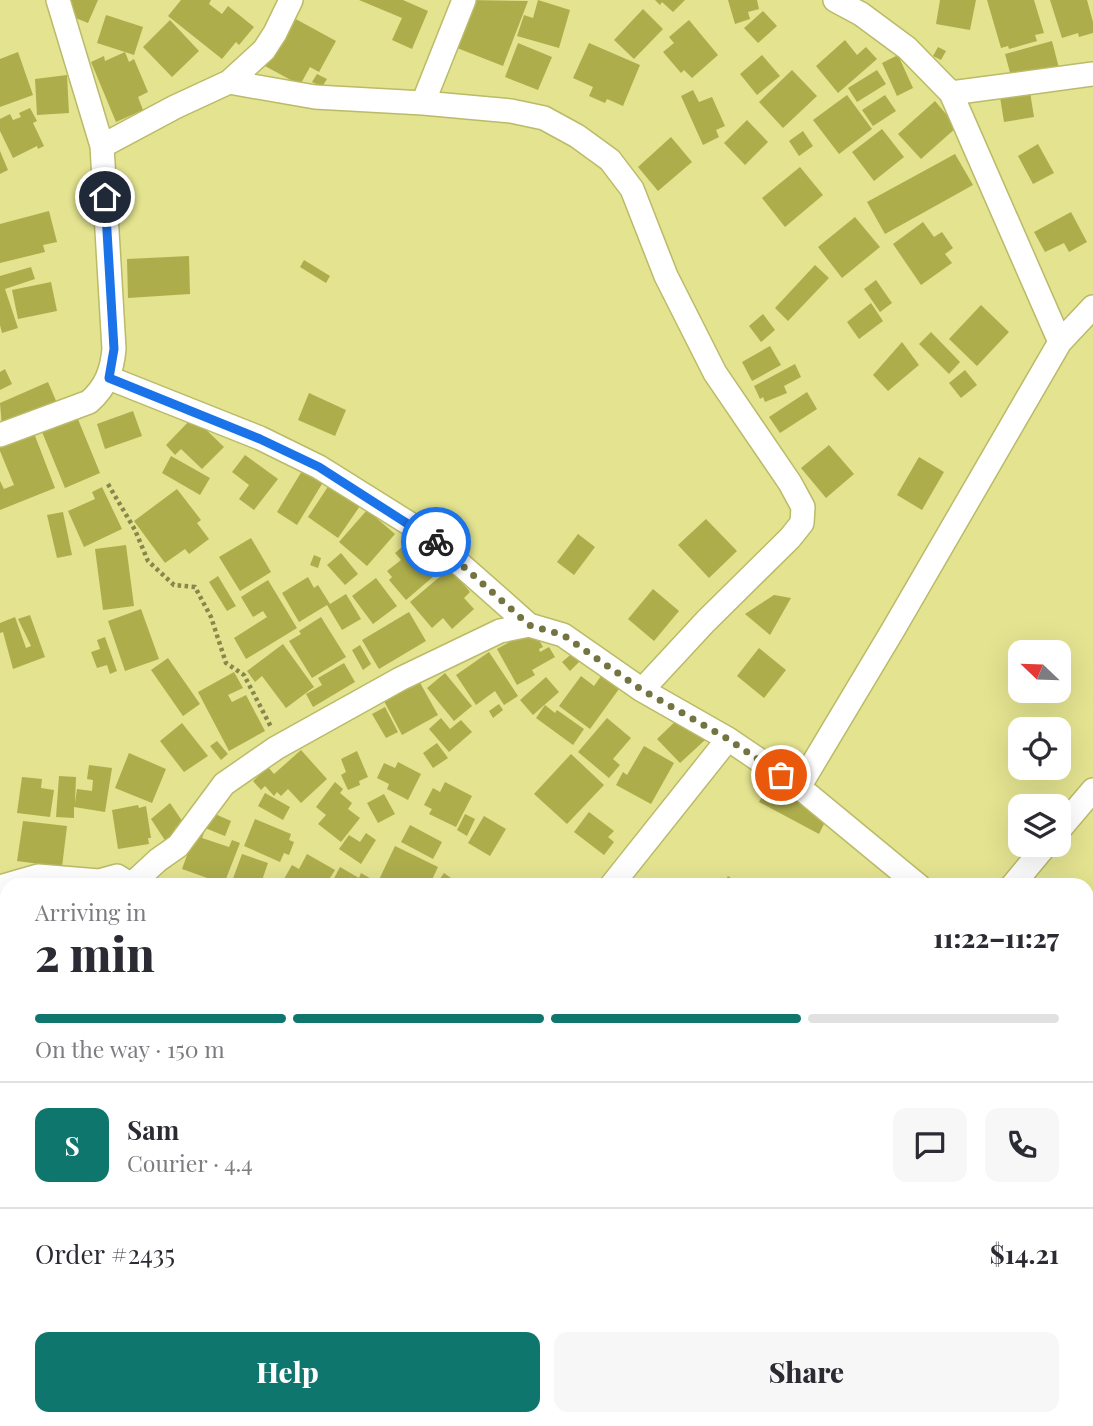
<!DOCTYPE html>
<meta charset="utf-8">
<style>
body{margin:0;font-family:"Playfair Display",serif;background:#f7f7f7;color:#2b2b33;height:100vh;display:flex;flex-direction:column;font-size:26px;white-space:nowrap}
*{box-sizing:border-box;margin:0}
p{font-size:23px;color:#7c7c81}
.icon{flex:none;width:38px;height:38px;fill:none;stroke:currentColor;stroke-width:2;stroke-linecap:round;stroke-linejoin:round}
.map{position:relative;flex:1;overflow:hidden}
.details{position:absolute;left:0px;top:878px;width:1094px;height:548px;display:flex;flex-direction:column;background:#fff;border-radius:21px 21px 0 0;box-shadow:0 7px 28px #0002}
.details>*{flex:none}
.needle{width:46px;rotate:293deg}
.controls{position:absolute;left:1008px;top:640px;display:grid;gap:14px}
.controls a{display:grid;place-items:center;width:63px;height:63px;border-radius:14px;background:#fff;box-shadow:0 7px 28px #0002;font-size:35px}
.pin{position:absolute;display:grid;place-items:center;width:60px;height:60px;color:#fff;margin:-30px;border:4px solid #fff;border-radius:50%;box-shadow:0 2px 7px #0007}
.courier{position:absolute;display:grid;place-items:center;width:70px;height:70px;margin:-35px;border:5px solid #1a73e8;border-radius:50%;background:#fff;color:#222;box-shadow:0 2px 9px #0007}
.headline em{font-style:normal;font-weight:800}
.headline div{display:flex;flex-direction:column-reverse}
.headline{display:flex;align-items:center;justify-content:space-between;height:119px;padding:0 35px}
h1{font-size:46px;font-weight:800;line-height:52px}
.bar{display:grid;grid-template-columns:repeat(4,1fr);gap:10px 7px;align-content:center;height:84px;padding:0 35px}
.bar i{height:9px;border-radius:5px;background:#e1e1e2}
.bar .current{background:#0f766e}
.bar p{grid-column:span 4}
.line{display:flex;align-items:center;gap:18px;padding:0 35px;border-top:2px solid #e1e1e2}
.line div{flex:1}
.round{display:grid;place-items:center;flex:none;width:74px;height:74px;border-radius:14px;background:#f7f7f7}
.cta{display:flex;gap:14px;margin-top:auto;padding:14px 35px}
.cta a{flex:1;height:80px;border-radius:14px;background:#0f766e;color:#fff;font-size:28px;font-weight:800;line-height:80px;text-align:center}
.cta a+a{background:#f7f7f7;color:#2b2b33}
.map>svg:first-child{display:block}
.building{fill:#aead4c}
.lines{fill:none;stroke-linecap:round;stroke-linejoin:round}
.street-casing{stroke:#baba68;stroke-width:26}
.secondary-casing{stroke:#baba68;stroke-width:37}
.path{stroke:#86864d;stroke-width:4.5;stroke-dasharray:3.5 3.5;stroke-linecap:butt}
.street{stroke:#fff;stroke-width:23}
.secondary{stroke:#e7f6fd;stroke-width:33}
.done{stroke:#747441;stroke-width:7;stroke-dasharray:0 12.6}
.route{stroke:#1a73e8;stroke-width:9}
</style>
<div class="map">
<svg width="1093" height="1426" viewBox="0 0 1093 1426">
<rect width="100%" height="100%" fill="#e3e390"/>
<path class="building" d="M68 0H98L88 23 63 13Z
M181 0H211L209 4 222 14 228 6 254 27 239 45 236 42 222 59 168 16Z
M359 0H403L428 11 412 49 392 40 402 18Z
M469 0 528 1 503 66 452 46Z
M538 0 570 10 559 48 517 36 524 15 533 18Z
M655 0H685L673 12 662 2 660 5Z
M728 0H757L759 9 748 12 750 19 735 24Z
M940 0H976L970 30 936 24Z
M987 0H1034L1044 33 1035 35 1037 41 1009 49 1008 46 1001 48Z
M1050 0H1087L1093 22V33L1079 37 1078 33 1062 38Z
M643 9 663 29 634 59 614 40Z
M763 11 777 26 758 43 744 28Z
M106 15 143 27 134 55 125 52 129 62 134 59 148 92 138 97 143 110 116 122 91 62 104 56 105 61 125 52 97 43Z
M292 17 336 41 319 72 310 67 300 85 265 66Z
M170 20 199 51 172 77 143 47Z
M689 20 718 55 692 78 684 70 681 73 663 52 674 43 669 37Z
M845 40 857 55 866 47 877 59 838 93 816 66Z
M1052 41 1059 68 1012 80 1005 54Z
M518 43 552 57 538 90 505 77Z
M589 43 640 65 623 106 607 99 605 103 589 96 593 87 573 78Z
M938 47 946 51 941 60 933 56Z
M18 52 33 95 0 107V59Z
M762 55 780 76 757 95 740 74Z
M898 55 913 88 897 96 882 63Z
M792 70 817 96 783 128 759 102Z
M877 70 886 84 857 102 848 88Z
M317 74 327 79 322 87 312 82Z
M67 75 69 113 37 115 35 79Z
M693 90 699 102 712 97 725 126 716 130 719 137 703 145 681 96Z
M1030 92 1034 117 1004 122 1000 97Z
M847 95 872 129 839 154 813 120Z
M885 95 896 111 873 126 862 110Z
M935 101 957 127 921 159 898 134Z
M30 108 37 121 33 123 44 146 38 149 37 146 13 158 0 131V119L10 114 13 120 21 117 19 113Z
M747 120 768 142 745 165 724 143Z
M882 129 904 157 874 181 852 152Z
M803 131 813 146 799 156 789 141Z
M671 137 692 162 658 191 638 167Z
M1038 144 1054 173 1033 184 1018 156Z
M0 151 8 170 0 174Z
M955 154 973 185 885 234 867 202Z
M800 167 823 195 785 227 762 198Z
M49 211 57 242 43 245 45 252 0 263V224Z
M1071 212 1087 242 1069 252 1064 243 1045 252 1034 232Z
M855 217 880 247 842 278 818 247Z
M923 222 934 237 942 232 953 248 945 254 952 263 921 285 893 244Z
M189 256 190 294 128 298 127 259Z
M304 260 330 276 326 283 300 267Z
M815 265 829 278 788 321 775 308Z
M31 267 35 279 5 289 18 328 2 333 0 325V276Z
M876 280 892 303 880 312 864 289Z
M51 282 57 311 18 319 12 290Z
M871 303 883 321 859 339 847 322Z
M981 305 1009 332 977 366 949 339Z
M763 314 775 330 761 342 749 326Z
M931 332 960 362 949 374 919 344Z
M902 342 919 365 888 391 873 375Z
M770 346 781 365 752 381 742 362Z
M795 364 801 377 784 386 787 393 765 402 763 397 760 399 754 386Z
M5 369 12 384 0 390V372Z
M965 370 977 385 961 398 949 383Z
M48 382 57 403 2 427 0 403Z
M807 392 817 409 780 433 769 417Z
M309 393 346 410 335 436 298 420Z
M133 411 142 436 105 449 97 424Z
M75 412 100 473 65 488 40 427Z
M193 417 224 447 202 469 181 449 175 455 166 445Z
M32 428 55 488 0 510V481L4 489 14 485 0 451V440Z
M829 445 854 474 826 498 801 468Z
M245 455 278 479 254 510 239 499 249 485 232 472Z
M171 456 210 478 200 495 162 473Z
M919 457 944 472 922 510 897 495Z
M305 466 325 479 297 525 277 512Z
M331 482 362 503 338 538 308 517Z
M102 487 122 529 84 547 68 511 95 499 92 492Z
M177 489 201 520 197 523 209 539 189 554 185 549 165 563 134 521Z
M367 510 395 534 367 566 339 542Z
M63 512 72 555 57 558 47 515Z
M706 519 737 551 709 578 678 545Z
M578 534 595 547 574 575 557 562Z
M414 537 442 569 406 600 389 580 392 577 387 571 401 560 395 553Z
M251 538 271 572 240 591 219 557Z
M126 545 134 606 103 610 95 549Z
M341 553 358 574 345 585 327 565Z
M314 555 321 558 318 568 310 565Z
M450 568 470 592 464 598 474 609 452 629 443 618 432 628 410 602Z
M218 576 236 606 227 611 209 582Z
M308 577 314 588 318 585 330 604 346 594 361 619 342 630 327 605 299 622 282 593Z
M376 578 397 606 373 624 352 596Z
M268 580 297 628 246 659 234 638 267 617 263 611 253 617 241 597Z
M653 589 679 611 654 641 628 619Z
M774 595 791 598 770 635 745 614Z
M141 609 159 659 125 671 108 621Z
M409 612 426 641 379 669 362 640Z
M30 615 45 657 13 669 3 632 0 633V623L15 617 26 648 31 646 18 619Z
M321 617 346 657 312 678 289 641 301 634 299 631Z
M533 629 543 647 539 649 540 652 549 647 555 657 532 670 535 675 517 685 497 649Z
M105 637 117 671 110 674 107 665 97 668 91 652 100 649 97 640Z
M283 644 314 687 286 708 262 676 255 682 247 671Z
M360 645 371 664 363 670 352 650Z
M759 648 786 670 764 698 737 676Z
M575 651 582 659 570 671 562 662Z
M489 652 518 696 504 705 495 691 476 705 456 675Z
M168 658 200 704 183 716 151 670Z
M344 663 355 682 313 707 306 694 322 685 318 678Z
M234 672 243 688 228 695 232 702 246 695 265 731 229 751 198 692Z
M445 673 472 706 454 721 427 688Z
M581 676 594 686 601 676 619 689 590 729 559 706Z
M546 677 559 692 533 715 520 700Z
M419 681 438 715 402 735 384 701Z
M499 704 503 710 493 718 489 711Z
M545 705 555 713 557 710 584 729 573 745 536 718Z
M385 707 398 732 386 738 372 714Z
M682 715 705 740 680 763 657 739Z
M441 718 450 729 461 720 472 732 449 752 429 729Z
M607 718 631 738 613 759 620 765 609 778 578 752Z
M182 723 208 756 184 772 160 741Z
M217 741 228 754 221 760 210 746Z
M437 743 448 758 433 768 423 753Z
M644 746 674 763 651 804 616 785 623 772 627 775Z
M301 750 327 779 301 803 288 789 281 796 277 792 274 796 265 786 261 790 253 781 268 767 274 774Z
M357 751 368 777 359 781 360 785 348 790 341 775 346 772 341 759Z
M129 753 166 769 152 803 115 788Z
M571 754 604 785 567 824 534 794Z
M398 762 421 774 408 800 387 789 389 784 377 778 384 763 395 768Z
M89 765 112 768 105 812 74 807V818L56 817 59 776 76 777 75 803 77 789 92 791 93 780 87 779Z
M22 777 42 779 41 788 54 790 50 817 17 813Z
M335 782 343 789 340 793 352 803 348 809 360 818 341 842 318 824 326 815 316 807Z
M445 782 472 796 456 827 429 814 432 809 424 805 433 788 440 792Z
M769 784 828 816 819 834 759 802Z
M265 793 290 807 283 820 258 806Z
M384 794 395 814 378 823 367 803Z
M170 803 187 828 166 842 151 819Z
M138 805 139 808 146 806 151 838H148L149 844 118 849 112 810Z
M206 810 231 821 225 836 200 826Z
M589 812 614 831 608 837 614 842 604 855 574 832Z
M465 814 475 819 467 836 457 830Z
M484 816 506 829 490 856 468 843Z
M255 819 291 834 289 840 294 842 289 855 284 853 280 862 244 846Z
M23 821 67 826 62 867 17 861Z
M410 825 442 842 433 859 401 842Z
M197 828 205 830 202 838 229 847 232 840 240 843 224 884 182 869Z
M366 833 376 840 361 864 339 849 349 835 360 842Z
M395 846 438 867 430 884 423 880 420 886H376Z
M242 854 268 863 260 886 231 884Z
M307 854 335 870 325 886H280L292 865 299 869Z
M340 867 359 878 361 873 375 881 373 886H330Z
M444 873 462 886H435Z
M728 876 741 886H724L723 884Z
M1091 1006 1093 1008V1025L1087 1021V1013Z
M1087 1026 1093 1029V1047L1087 1044Z
M1087 1125 1093 1129V1177L1087 1173Z
M1087 1180 1093 1184V1205L1087 1214Z
M1091 1216 1093 1217V1263L1087 1260V1225Z
M451 1419H510L506 1426H458L450 1421Z
M529 1419H560L569 1426H527L525 1425Z
M612 1419H643L647 1426H600Z
M652 1419H680L685 1426H657Z
M774 1419H813L817 1426H800L799 1423 793 1426H774L771 1421Z
M859 1419H878L882 1426H856L854 1422Z"/>
<g class="lines">
<g class="street-casing">
<path id="street" d="M835 0 861 14 907 48 951 93 1060 342
M229 82 315 97 423 103 511 111 544 118 577 136 610 160 632 189 666 276 715 373 790 483 803 507 802 523 790 538 705 622 642 690
M951 93 1093 74
M423 103 464 0
M102 146 175 107 229 82 264 50 275 33 291 0
M109 378 260 438 319 467 426 534 529 625
M0 435 89 402C106 387 112 371 114 349L102 146 58 0
M799 787 893 630 1060 342 1093 307
M1059 830 1093 790
M611 886 728 739
M1012 886 1046 845
M0 887 38 876 99 881 117 876 131 885 158 860 178 846 224 784 276 748 400 679 500 631 529 625 563 635 642 690 728 739 799 787 919 886
M1087 996 1093 999
M1087 1102 1093 1092
M0 1112 7 1113
M0 1323 7 1320
M393 1419 425 1426
M141 1426 181 1419
M755 1426 760 1419"/>
</g>
<g class="secondary-casing">
<path id="secondary" d="M0 1157 7 1204
M36 1419V1426"/>
</g>
<path class="path" d="M108 484 135 530 148 561 174 585 195 587 211 617 226 663 244 675 271 727"/>
<use href="#street" class="street"/>
<use href="#secondary" class="secondary"/>
</g>
<g class="lines">
<path class="done" d="M436 542 529 625 563 635 642 690 728 739 781 775"/>
<path class="route" d="M105 197 114 349 109 378 260 439 319 467 436 542"/>
</g>
</svg>
<div class="controls">
<a><svg class="needle" viewBox="-14 -14 28 28"><path d="M0-13l5 13h-10z" fill="#e53935"/><path d="M0 13l5-13h-10z" fill="#7c7c81"/></svg></a>
<a><svg class="icon" aria-label="locate" viewBox="0 0 24 24"><circle cx="12" cy="12" r="6"/><path d="M12 2v4M12 18v4M2 12h4M18 12h4"/></svg></a>
<a><svg class="icon" aria-label="layers" viewBox="0 0 24 24"><path d="M12 4l9 5-9 5-9-5zM3 14l9 5 9-5"/></svg></a>
</div>
<div class="pin" style="left:781px;top:775px;background:#ea580c"><svg class="icon" aria-label="bag" viewBox="0 0 24 24"><path d="M5 8h14l-1 12H6zM9 8a3 3 0 0 1 6 0"/></svg></div>
<div class="pin" style="left:105px;top:197px;background:#1f2937"><svg class="icon" aria-label="home" viewBox="0 0 24 24"><path d="M3 11l9-7 9 7M6 9v11h12V9"/></svg></div>
<div class="courier" style="left:436px;top:542px"><svg class="icon" aria-label="bike" viewBox="0 0 24 24"><circle cx="6" cy="16" r="4"/><circle cx="18" cy="16" r="4"/><path d="M6 16l4-8h5l3 8M10 8l3 8H6M13 5h3"/></svg></div>
<section class="details">
<div class="headline"><div><h1>2 min</h1><p>Arriving in</p></div><em>11:22–11:27</em></div>
<div class="bar"><i class="current"></i><i class="current"></i><i class="current"></i><i></i><p>On the way · 150 m</p></div>
<div class="line" style="height:126px"><b class="round" style="background:#0f766e;color:#fff">S</b><div><b>Sam</b><p>Courier · 4.4</p></div><a class="round"><svg class="icon" aria-label="chat" viewBox="0 0 24 24"><path d="M4 5h16v11H9l-5 4z"/></svg></a><a class="round"><svg class="icon" aria-label="phone" viewBox="0 0 24 24"><path d="M5 4h4l2 5-3 2q2 4 5 5l2-3 5 2v4C11 20 4 13 5 4z"/></svg></a></div>
<div class="line" style="height:91px"><div>Order #2435</div><b>$14.21</b></div>
<div class="cta"><a>Help</a><a>Share</a></div>
</section>
</div>
